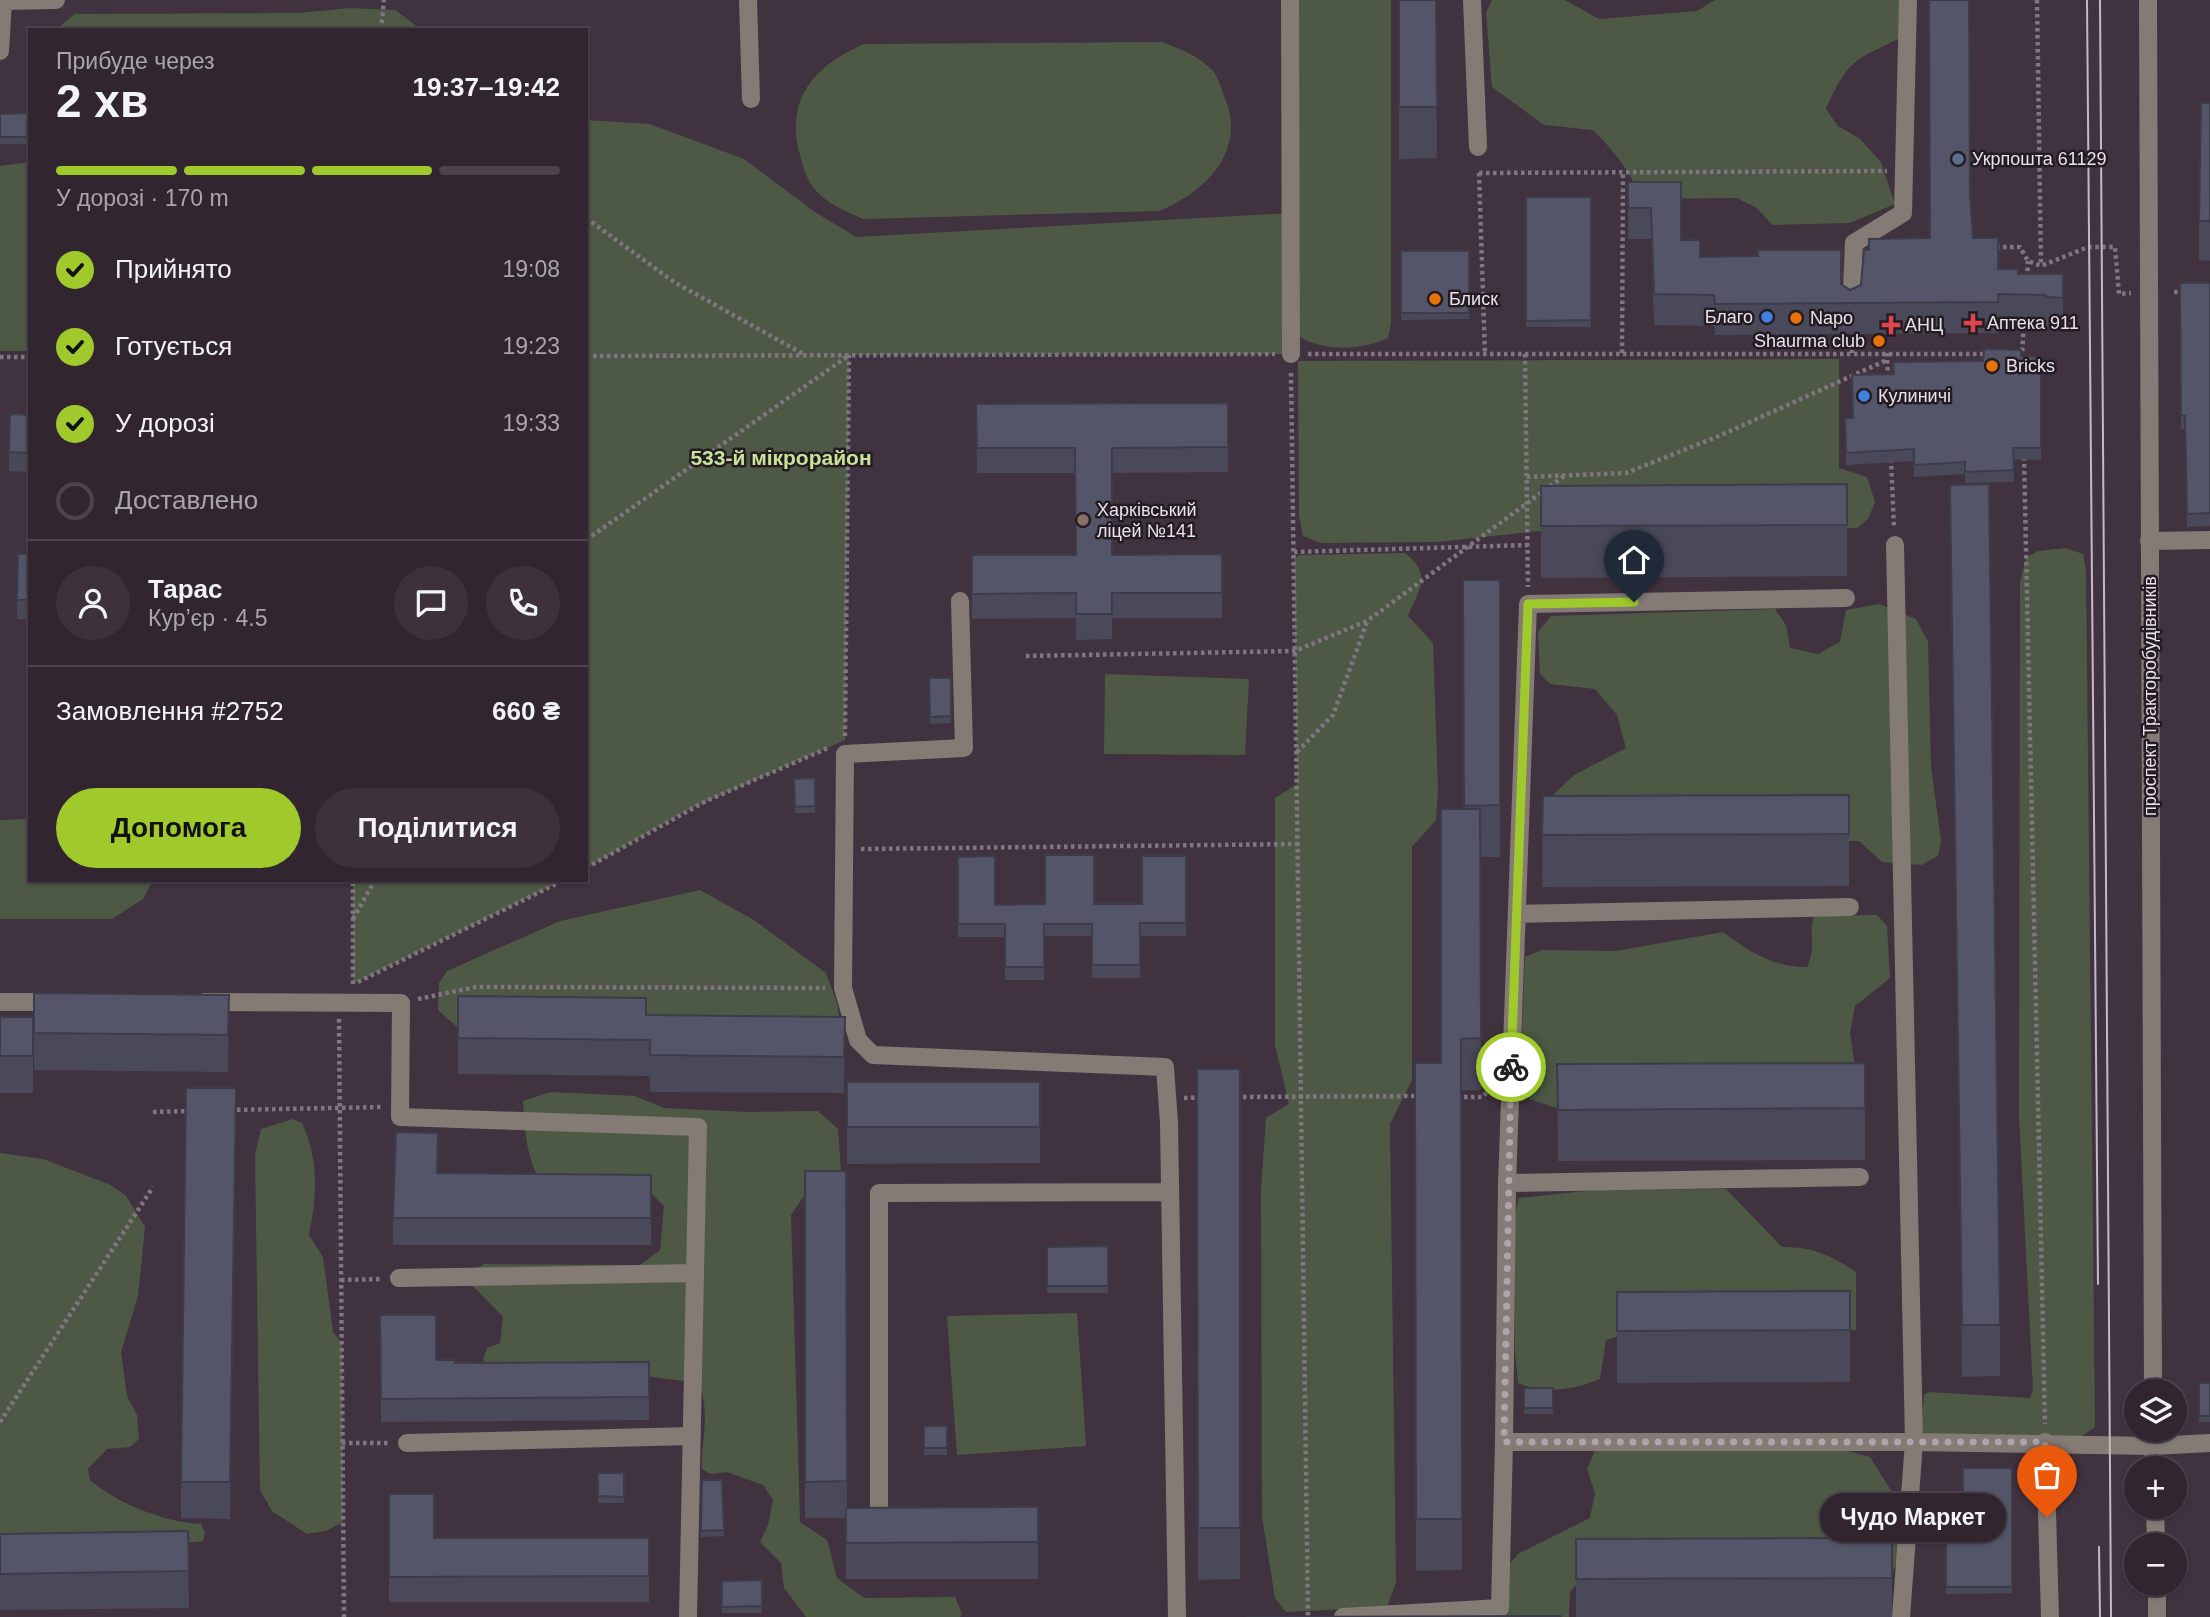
<!DOCTYPE html>
<html lang="uk">
<meta charset="utf-8">
<style>
body{margin:0;font-family:Arial,sans-serif;background:#3d323c;color:#f1f3f6;height:100vh;display:flex;flex-direction:column;font-size:26px;white-space:nowrap}
*{box-sizing:border-box;margin:0}
p{font-size:23px;color:#a8a5ab}
.icon{flex:none;width:38px;height:38px;fill:none;stroke:currentColor;stroke-width:2;stroke-linecap:round;stroke-linejoin:round}
.map{position:relative;flex:1;overflow:hidden}
.drawer{position:absolute;left:28px;top:28px;width:560px;height:854px;display:flex;flex-direction:column;background:#312630;border-radius:0px;box-shadow:0 2px 5px #0004,0 0 0 2px #4c434c}
.drawer>*{flex:none}
.buttons{position:absolute;left:2124px;top:1379px;display:grid;gap:14px}
.buttons a{display:grid;place-items:center;width:63px;height:63px;border-radius:50%;background:#312630;box-shadow:0 2px 5px #0004,0 0 0 2px #4c434c;font-size:35px}
.pin{position:absolute;display:grid;place-items:center;width:60px;height:60px;color:#fff;margin:-72px -30px;border-radius:50% 50% 50% 0;rotate:-45deg;box-shadow:0 0 7px #0007}
.pin .icon{rotate:45deg}
.courier{position:absolute;display:grid;place-items:center;width:70px;height:70px;margin:-35px;border:5px solid #a0c92b;border-radius:50%;background:#fff;color:#222;box-shadow:0 2px 9px #0007}
.bubble{position:absolute;height:49px;border-radius:24px;background:#312630;box-shadow:0 2px 5px #0004,0 0 0 2px #4c434c;font-size:23px;font-weight:800;line-height:49px;text-align:center}
.summary em{font-style:normal;font-weight:800}
.summary div{display:flex;flex-direction:column-reverse}
.summary{display:flex;align-items:center;justify-content:space-between;height:119px;padding:0 28px}
h1{font-size:46px;font-weight:800;line-height:52px}
.bar{display:grid;grid-template-columns:repeat(4,1fr);gap:10px 7px;align-content:center;height:84px;padding:0 28px}
.bar i{height:9px;border-radius:5px;background:#4c434c}
.bar .selected{background:#a0c92b}
.bar p{grid-column:span 4}
.line{display:flex;align-items:center;gap:18px;padding:0 28px;border-top:2px solid #4c434c}
.line div{flex:1}
.round{display:grid;place-items:center;flex:none;width:74px;height:74px;border-radius:37px;background:#3d323c}
ol{padding:0 28px;list-style:none}
li{display:flex;align-items:center;gap:21px;height:77px}
li p{margin-inline-start:auto}
li .icon{padding:7px;border-radius:50%;background:#a0c92b;color:#111;stroke-width:4}
li:last-child{color:#a8a5ab}
li i{width:38px;height:38px;border:4px solid #4c434c;border-radius:50%}
.primary-button{display:flex;gap:14px;margin-top:auto;padding:14px 28px}
.primary-button a{flex:1;height:80px;border-radius:42px;background:#a0c92b;color:#111;font-size:28px;font-weight:800;line-height:80px;text-align:center}
.primary-button a+a{background:#3d323c;color:#f1f3f6}
.map>svg:first-child{display:block}
.green{fill:#4d5944}
.lines{fill:none;stroke-linecap:round;stroke-linejoin:round}
.path{stroke:#817581;stroke-width:4.5;stroke-dasharray:3.5 3.5;stroke-linecap:butt}
.minor{stroke:#847b75;stroke-width:18}
.tram{stroke:#c3b9c3;stroke-width:2}
.wall{fill:#49495a}
.building{fill:#555569;stroke:#3c3c4a;stroke-width:2}
.done{stroke:#afa4ae;stroke-width:7;stroke-dasharray:0 12.6}
.route{stroke:#a0c92b;stroke-width:9}
.service-dot{fill:#5c6f8a;stroke:#231c23;stroke-width:2.5}
.food-dot{fill:#e8710a;stroke:#231c23;stroke-width:2.5}
.shop-dot{fill:#3f7fe0;stroke:#231c23;stroke-width:2.5}
.health-dot{fill:#e0444e;stroke:#231c23;stroke-width:2.5}
.education-dot{fill:#8d6e63;stroke:#231c23;stroke-width:2.5}
.labels{text-anchor:middle;dominant-baseline:central;stroke-width:5;stroke-linejoin:round;paint-order:stroke}
.poi-label{font-size:18px;fill:#eae1ea;stroke:#231c23;text-anchor:start}
.street-label{font-size:18px;fill:#eae1ea;stroke:#231c23}
.quarter-label{font-size:21px;font-weight:bold;fill:#c9e399;stroke:#231c23}
</style>
<div class="map">
<svg width="2210" height="1617" viewBox="0 0 2210 1617">
<rect width="100%" height="100%" fill="#413240"/>
<path class="green" d="M1297 0H1391V323L1388 338C1361 350 1325 352 1300 337Z
M1492 0H1565L1599 19 1697 11 1715 0H1899L1900 38C1853 61 1848 60 1826 109L1838 126 1859 138 1881 162 1895 204 1850 223 1772 225 1757 208 1737 198 1641 199C1631 171 1614 151 1593 130L1544 125 1492 87 1486 13Z
M350 8 395 10 422 30H55L75 14 299 13Z
M1162 42C1181 49 1199 56 1213 71 1218 77 1221 88 1224 96 1248 150 1206 192 1159 211L863 219C845 211 825 203 813 187 805 177 801 159 798 147 787 95 819 63 864 44Z
M586 120 650 124 744 159 815 212 856 237 1291 213V354L849 355 845 740 692 808 586 868Z
M30 162V351H0V166Z
M1839 359V468L1867 477 1875 502 1868 519 1857 528 1539 531 1437 542 1321 543 1303 536 1299 516 1298 361Z
M2066 548 2083 554 2086 570 2095 1427 2082 1436 2064 1439 1929 1437 1921 1431 1924 1395 1929 1392 2030 1398 2033 1390 2019 1115 2020 582 2026 558 2038 551Z
M1405 553C1433 575 1419 589 1408 616L1433 643 1438 789 1436 820 1412 847V1080L1390 1124 1396 1582 1387 1607 1286 1612 1275 1598 1262 1517 1261 1189 1266 1118 1289 1104 1275 1045V798L1297 784 1294 559 1300 555Z
M1879 604 1916 619 1928 642 1931 766 1941 841 1938 856 1921 865 1882 862 1859 841 1578 840 1552 796 1574 775 1626 748 1617 715 1595 689 1550 684 1540 674 1538 632 1551 616 1775 609 1786 625 1790 648 1818 654 1840 642 1846 610Z
M1105 674 1249 679 1245 755 1104 754Z
M30 819V880H153L143 899 112 919H0V820Z
M353 880H564L353 984Z
M700 890 754 920 826 973 837 1003 841 1028 456 1026 438 1010 439 983 447 971 560 921Z
M1877 915 1887 926 1890 978 1855 1006 1850 1033 1856 1075 1563 1110 1529 1099 1521 1057 1525 957 1542 950 1616 951 1723 932C1750 952 1773 967 1807 967 1817 945 1808 939 1814 916Z
M550 1092 635 1096 664 1108 747 1112 818 1111 838 1129 842 1186 804 1196 791 1215 800 1522 827 1540 837 1578 864 1598 955 1597 962 1614 960 1617H806L784 1588 781 1563 760 1542 768 1525 773 1500 763 1485 727 1472 710 1474 702 1469C701 1436 711 1417 699 1383L645 1376 488 1369 483 1360 487 1348 500 1343 503 1317 470 1283 474 1270 484 1264 640 1265 660 1250 664 1206 651 1193 544 1186C526 1161 525 1131 523 1101Z
M293 1119 302 1123C319 1159 317 1196 309 1235L323 1257 333 1332 342 1343 343 1522 326 1531 307 1534 272 1511 260 1490 255 1155 261 1129Z
M0 1153 43 1159 111 1185 126 1196 145 1227 138 1296 121 1352 127 1396 137 1415 139 1439 130 1447 107 1449 88 1469 90 1480C118 1504 164 1522 201 1524L205 1533 203 1541 0 1561Z
M1726 1189 1782 1247C1813 1247 1831 1255 1856 1272V1330L1631 1332 1606 1340 1600 1379C1573 1390 1546 1394 1518 1383L1515 1352 1514 1219 1519 1198 1595 1190Z
M1077 1313 1086 1446 957 1455 947 1316Z
M1595 1451H1848L1870 1457 1902 1508 1898 1563 1886 1579 1577 1584 1570 1592 1569 1617H1504L1509 1565 1518 1554 1590 1518 1595 1493 1587 1469Z"/>
<g class="lines">
<path class="path" d="M2037 0 2041 266
M381 30 384 0
M1479 173 1887 171
M1479 173 1485 354
M586 218 674 282 805 355
M1996 247H2020L2028 261 2041 266 2088 247H2115L2119 294 2131 293
M2027 278 2028 261
M2174 292 2185 291
M1852 329V353
M1622 353 1623 172
M1887 353 1888 380
M1308 354H1989
M1525 354 1528 587
M2018 354H2022L2024 321
M586 356 1275 354
M0 357H30
M1291 373 1308 1617
M2024 457 2045 1424
M1891 459 1894 527
M1527 477 1626 473 1719 436 1887 360
M586 540 848 356
M1294 552 1528 545
M1026 656 1295 651 1367 621 1564 476
M845 736 849 355
M1297 752 1333 715 1367 622
M861 849 1298 844
M586 868 706 801 828 748
M353 919 375 880
M358 982 564 880
M353 984V880
M418 999 476 987 825 988
M339 1019 344 1617
M1236 1097 1420 1096
M1457 1097H1483L1491 1086
M1184 1098 1203 1097
M230 1110 382 1107
M153 1112 190 1111
M341 1280 382 1279
M0 1422 153 1187
M342 1443H390"/>
<path class="minor" d="M748 0 751 99
M1290 0 1291 354
M1472 0 1478 147
M2148 0 2153 1391
M0 51 3 1 56 0
M1851 310 1854 243 1903 213 1908 0
M2149 541 2210 540
M960 601 964 748 845 754 843 988 858 1040 873 1055 1165 1067 1169 1123 1177 1617
M1517 914 1850 907
M0 1002H57
M204 1002 401 1003 400 1117 698 1127 688 1617
M1507 1183 1860 1177
M399 1278 695 1273
M2153 1430 2154 1468
M1504 1442 1507 1183 1528 604 1846 598
M2045 1442 2050 1617
M407 1443 692 1436
M2155 1507 2156 1545
M879 1513V1193L1170 1192
M2157 1584V1617
M1343 1617 1500 1608 1504 1442H1914L1895 545
M1901 1617 1914 1442 2153 1446 2210 1443"/>
<path class="tram" d="M2087 0 2098 1284
M2100 0 2111 1617
M2099 1547 2100 1617"/>
</g>
<path class="wall" d="M1399 0H1436L1437 158 1399 159Z
M2210 103V261L2199 260V221Z
M30 113V144H0V114Z
M1628 182 1681 240 1700 257 1841 284 1850 290 1861 285 1869 250 1930 238 1970 195 1973 238 1998 269 2018 274H2063V329L2046 328V326L1998 325V333L1715 335 1714 326 1654 325 1651 239H1628Z
M1526 197H1591V327H1526Z
M1401 251H1469V319L1401 320Z
M2180 283H2210V526L2187 527 2185 429H2181Z
M2021 356 2041 357V460L2013 459 2014 482 1965 483V474L1914 477V461L1846 465 1845 418H1852L1893 374Z
M1228 403V472L1112 473V555L1222 554V618H1112V639L1076 640V618L972 619V555H1076L1075 473H977L976 404Z
M10 414 30 415V472L9 471Z
M1847 484V576L1541 578V486Z
M1950 485 2000 1325V1376L1962 1377Z
M18 554H30V619H17Z
M1463 580H1500V857H1480L1481 1090H1461L1462 1570 1416 1571 1415 1063H1441L1464 809Z
M929 678H951V723L930 724Z
M815 778V813H795L794 779Z
M1849 795V886L1542 887 1543 796Z
M1186 856V936H1140V978H1092V936H1044V980H1005V937H958V857L995 905 1142 904Z
M34 993 229 995 228 1072 34 1070Z
M458 996 646 1015 845 1017 844 1093 650 1092V1076L458 1074Z
M0 1017H33V1093H0Z
M1865 1063V1160L1558 1161 1557 1064Z
M1197 1069H1240V1579L1198 1580Z
M847 1082H1040V1163L847 1164Z
M236 1125 230 1519 181 1518V1482Z
M805 1171H846L847 1508 1038 1507V1579H846V1518H805Z
M437 1173 651 1175V1245H393V1218Z
M1108 1246V1293H1047V1247Z
M1850 1291V1382L1617 1383V1292Z
M380 1315 436 1360 455 1363 649 1362V1420L381 1422Z
M2199 1383H2210V1422H2199Z
M1524 1388H1553V1414H1524Z
M924 1426H947V1455H924Z
M2012 1468V1593L1946 1594V1496H1963Z
M598 1473H624V1503H598Z
M702 1480H722L724 1536 701 1537Z
M389 1494 434 1538H649V1602H389Z
M188 1531 189 1608 0 1610V1534Z
M1892 1538V1617H1576V1539Z
M762 1580V1613H722V1581Z"/>
<path class="building" d="M1399 0H1436L1437 107H1399Z
M1929 0H1969L1970 195 1973 238H1998V269H2018V274H2063V298L2046 297V295L1998 294V302L1715 304 1714 295 1654 294 1651 208H1628V182H1681V240H1700V257L1758 256V250H1841V284L1850 290 1861 285 1864 250H1869V239L1930 238Z
M2201 103H2210V221H2199Z
M30 113V137H0V114Z
M1526 197H1591V320L1526 321Z
M1401 251H1469V313H1401Z
M2180 283H2210V513L2187 514 2185 416H2181Z
M1984 349 2021 350V356L2041 357V448H2013L2014 470 1965 472V462L1914 465V449L1846 453 1845 418H1853L1852 375 1894 374 1893 362 1983 361Z
M1228 403V447L1112 448V555L1222 554V593H1112V614H1076V593L972 594V555H1076L1075 448H977L976 404Z
M10 414 30 415V453L9 452Z
M1847 484V525L1541 526V486Z
M1989 484 2000 1325H1962L1950 485Z
M18 554H30V600H17Z
M1463 580H1500V805L1464 806Z
M929 678H951V716L930 717Z
M815 778V806L795 807 794 779Z
M1849 795V834L1542 835 1543 796Z
M1441 809H1480L1481 1038 1461 1039 1462 1519H1416L1415 1063H1441Z
M1045 855H1094V904H1142V856H1186V923H1140V965H1092V924H1044V967H1005V924H958V857L995 856V905L1045 904Z
M34 993 229 995 228 1035 34 1033Z
M458 996 646 998V1015L845 1017 844 1057 650 1055V1040L458 1038Z
M0 1017H33V1056H0Z
M1865 1063V1108L1558 1110 1557 1064Z
M1197 1069H1240V1528H1198Z
M847 1082H1040V1127H847Z
M186 1088H236L230 1482H181Z
M396 1132 438 1133 437 1173 651 1175V1218H393Z
M805 1171H846L847 1481 805 1482Z
M1108 1246V1286H1047V1247Z
M1850 1291V1330L1617 1331V1292Z
M380 1315H436V1360H455V1363L649 1362V1397L381 1399Z
M2199 1383H2210V1416H2199Z
M1524 1388H1553V1408H1524Z
M924 1426H947V1448H924Z
M1963 1468H2012V1587H1946V1496H1963Z
M598 1473H624V1497L598 1496Z
M702 1480H722L724 1530 701 1531Z
M389 1494H434V1538H649V1576L389 1577Z
M1038 1507V1542L846 1543V1508Z
M188 1531 189 1571 0 1574V1534Z
M1892 1538V1578L1576 1579V1539Z
M762 1580V1606L722 1607V1581Z
M1561 1616V1617H1246Z"/>
<g class="lines">
<path class="done" d="M1511 1067 1504 1442H2045L2047 1517"/>
<path class="route" d="M1511 1067 1528 604 1634 602"/>
</g>
<circle class="service-dot" cx="1958" cy="159" r="7"/>
<g class="food-dot">
<circle cx="1435" cy="299" r="7"/>
<circle cx="1796" cy="318" r="7"/>
<circle cx="1879" cy="341" r="7"/>
<circle cx="1992" cy="366" r="7"/>
</g>
<g class="shop-dot">
<circle cx="1767" cy="317" r="7"/>
<circle cx="1864" cy="396" r="7"/>
</g>
<g class="health-dot">
<path d="M1969.5 312.5h7v7h7v7h-7v7h-7v-7h-7v-7h7z"/>
<path d="M1887.5 314.5h7v7h7v7h-7v7h-7v-7h-7v-7h7z"/>
</g>
<circle class="education-dot" cx="1083" cy="520" r="7"/>
<g class="labels">
<g class="poi-label">
<text x="1972" y="159">Укрпошта 61129</text>
<text x="1449" y="299">Блиск</text>
<text x="1753" y="317" text-anchor="end">Благо</text>
<text x="1810" y="318">Napo</text>
<text x="1987" y="323">Аптека 911</text>
<text x="1905" y="325">АНЦ</text>
<text x="1865" y="341" text-anchor="end">Shaurma club</text>
<text x="2006" y="366">Bricks</text>
<text x="1878" y="396">Кулиничі</text>
<text x="1097" y="510">Харківський<tspan x="1097" dy="21">ліцей №141</tspan></text>
</g>
<g class="street-label">
<text transform="translate(2150 696) rotate(-90)">проспект Тракторобудівників</text>
</g>
<g class="quarter-label">
<text x="781" y="457">533-й мікрорайон</text>
</g>
</g>
</svg>
<div class="buttons">
<a><svg class="icon" aria-label="layers" viewBox="0 0 24 24"><path d="M12 4l9 5-9 5-9-5zM3 14l9 5 9-5"/></svg></a>
<a>+</a>
<a>−</a>
</div>
<div class="pin" style="left:2047px;top:1517px;background:#ea580c"><svg class="icon" aria-label="bag" viewBox="0 0 24 24"><path d="M5 8h14l-1 12H6zM9 8a3 3 0 0 1 6 0"/></svg></div>
<div class="pin" style="left:1634px;top:602px;background:#1f2937"><svg class="icon" aria-label="home" viewBox="0 0 24 24"><path d="M3 11l9-7 9 7M6 9v11h12V9"/></svg></div>
<div class="courier" style="left:1511px;top:1067px"><svg class="icon" aria-label="bike" viewBox="0 0 24 24"><circle cx="6" cy="16" r="4"/><circle cx="18" cy="16" r="4"/><path d="M6 16l4-8h5l3 8M10 8l3 8H6M13 5h3"/></svg></div>
<div class="bubble" style="left:1820px;top:1493px;width:186px">Чудо Маркет</div>
<section class="drawer">
<div class="summary"><div><h1>2 хв</h1><p>Прибуде через</p></div><em>19:37–19:42</em></div>
<div class="bar"><i class="selected"></i><i class="selected"></i><i class="selected"></i><i></i><p>У дорозі · 170 m</p></div>
<ol>
<li><svg class="icon" aria-label="check" viewBox="0 0 24 24"><path d="M5 12l5 5 9-10"/></svg>Прийнято<p>19:08</p></li>
<li><svg class="icon" aria-label="check" viewBox="0 0 24 24"><path d="M5 12l5 5 9-10"/></svg>Готується<p>19:23</p></li>
<li><svg class="icon" aria-label="check" viewBox="0 0 24 24"><path d="M5 12l5 5 9-10"/></svg>У дорозі<p>19:33</p></li>
<li><i></i>Доставлено</li>
</ol>
<div class="line" style="height:126px"><a class="round"><svg class="icon" aria-label="person" viewBox="0 0 24 24"><circle cx="12" cy="8" r="4"/><path d="M4 21q1-7 8-7t8 7"/></svg></a><div><b>Тарас</b><p>Кур’єр · 4.5</p></div><a class="round"><svg class="icon" aria-label="chat" viewBox="0 0 24 24"><path d="M4 5h16v11H9l-5 4z"/></svg></a><a class="round"><svg class="icon" aria-label="phone" viewBox="0 0 24 24"><path d="M5 4h4l2 5-3 2q2 4 5 5l2-3 5 2v4C11 20 4 13 5 4z"/></svg></a></div>
<div class="line" style="height:91px"><div>Замовлення #2752</div><b>660 ₴</b></div>
<div class="primary-button"><a>Допомога</a><a>Поділитися</a></div>
</section>
</div>
